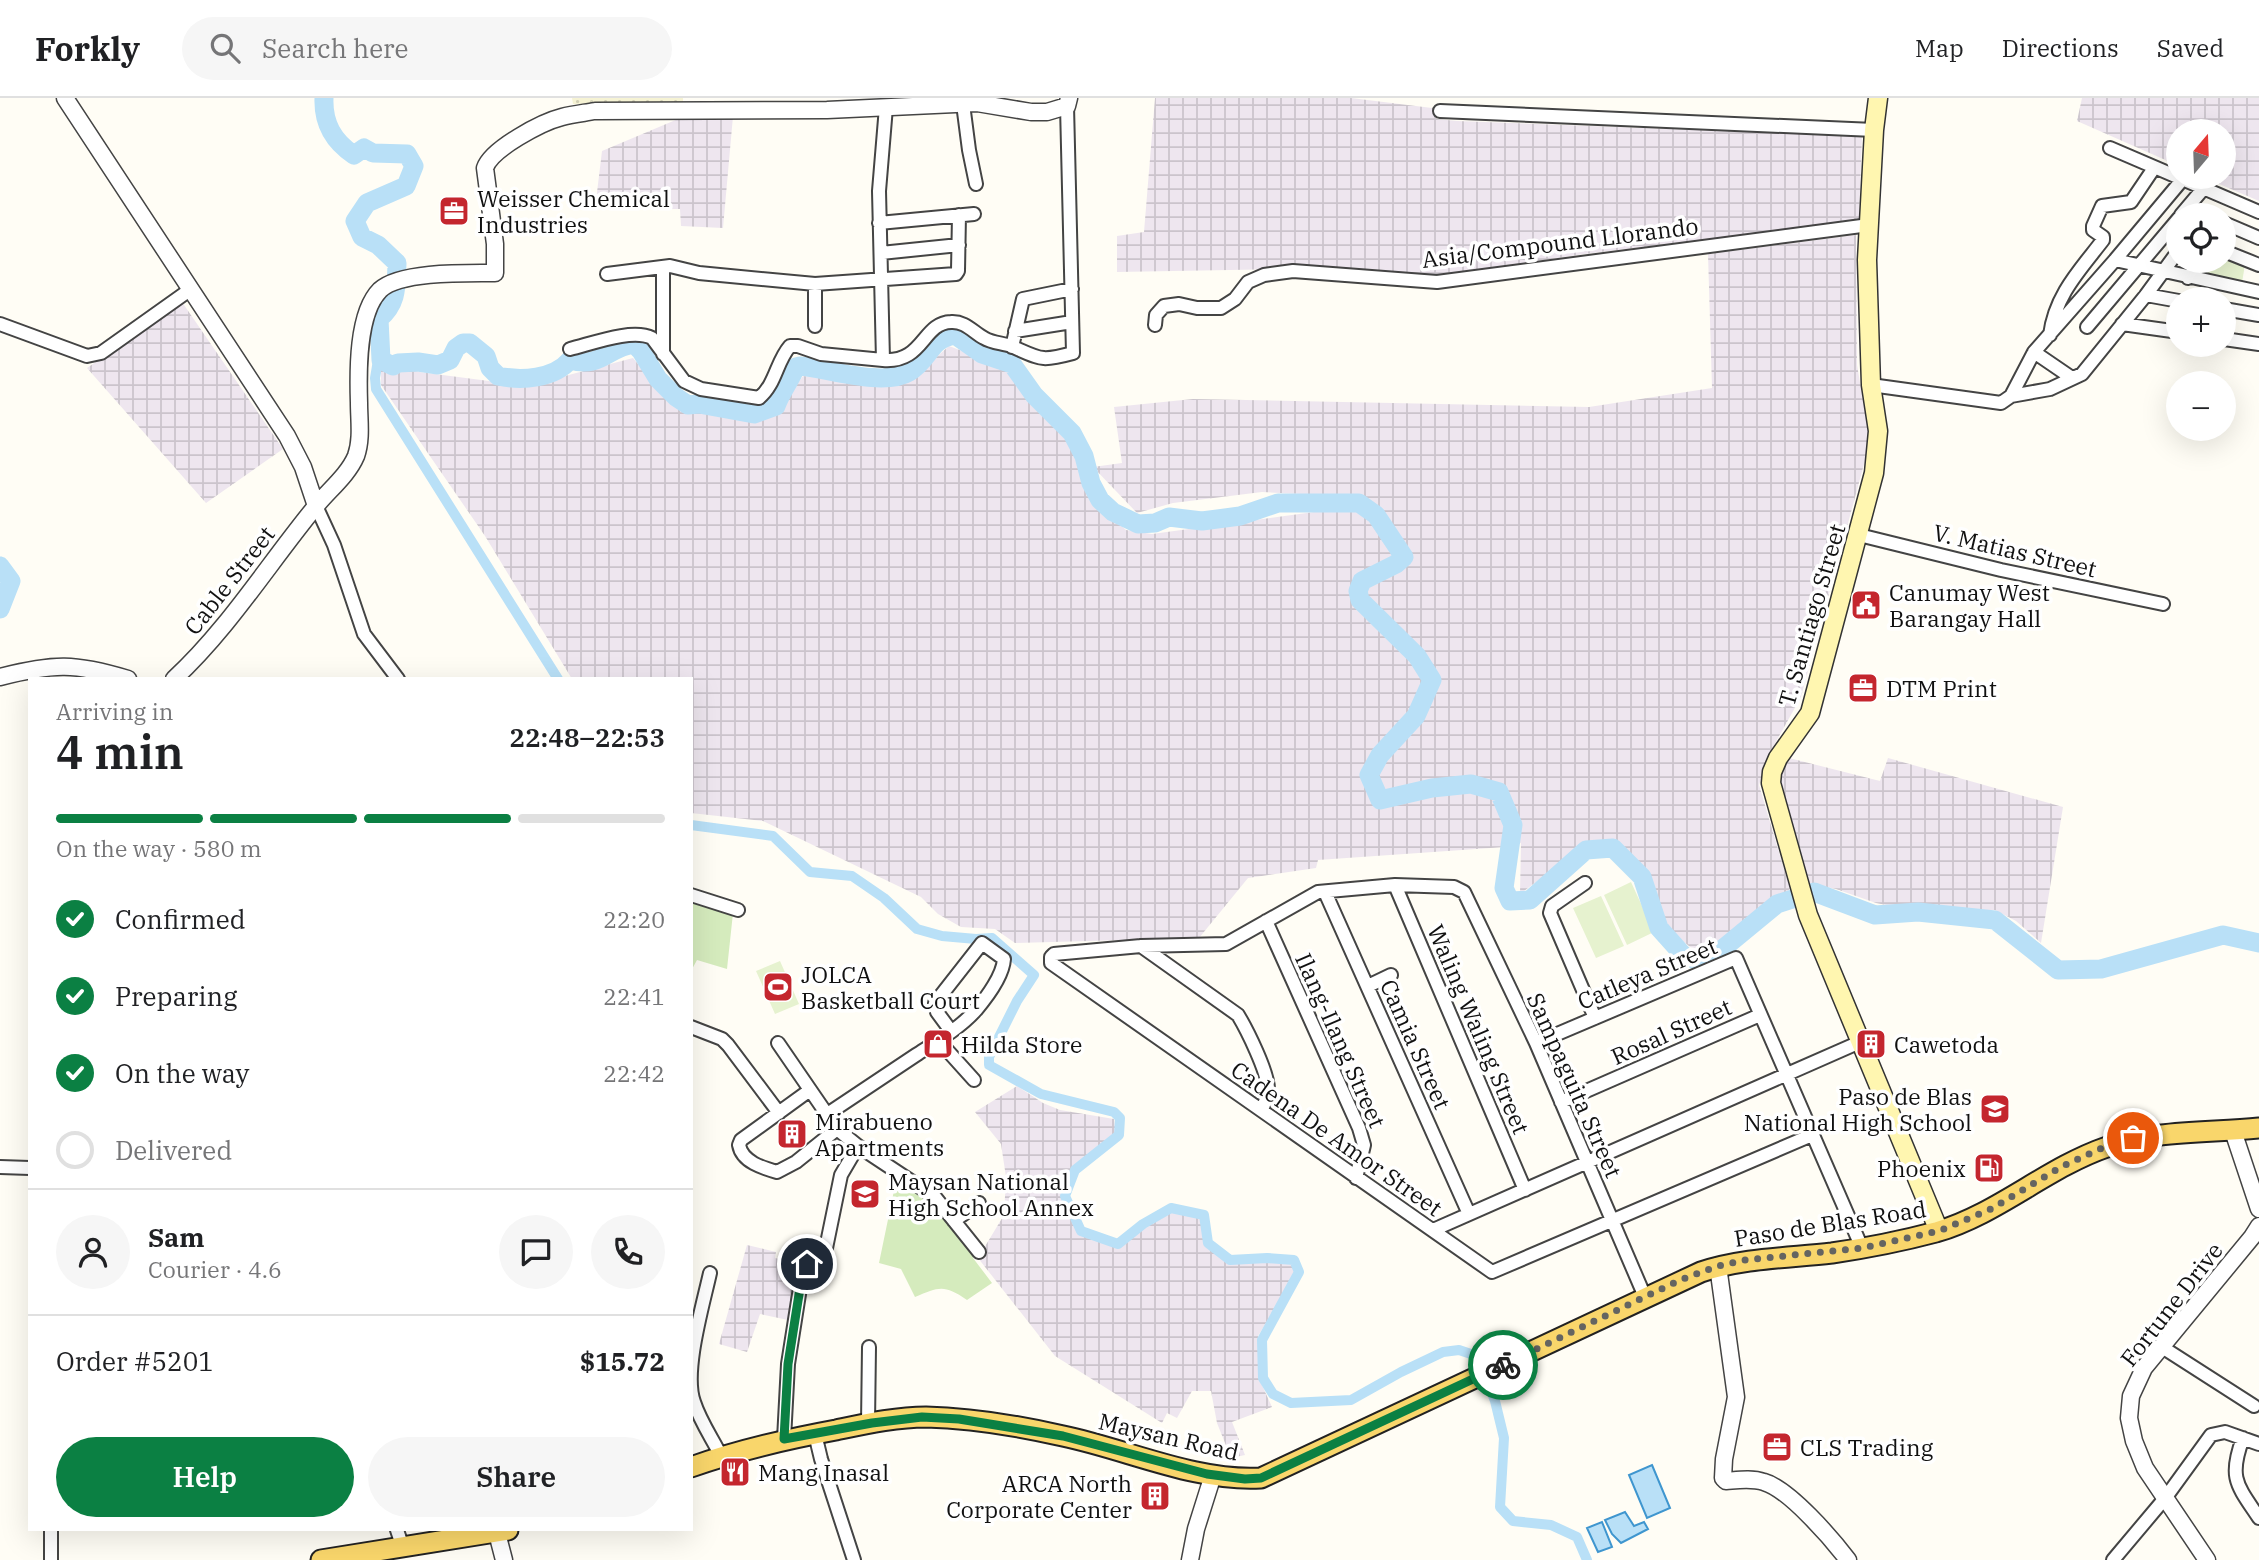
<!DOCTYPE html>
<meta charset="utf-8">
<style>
body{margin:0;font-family:"IBM Plex Serif",serif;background:#f6f6f6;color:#202124;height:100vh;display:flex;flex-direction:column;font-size:26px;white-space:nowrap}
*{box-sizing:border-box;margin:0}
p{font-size:23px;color:#757577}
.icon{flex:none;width:38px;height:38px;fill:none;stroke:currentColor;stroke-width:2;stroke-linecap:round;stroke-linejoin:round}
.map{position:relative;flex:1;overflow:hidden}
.drawer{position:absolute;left:28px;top:579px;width:665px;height:854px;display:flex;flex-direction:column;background:#fff;border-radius:0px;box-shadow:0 7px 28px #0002}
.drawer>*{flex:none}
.needle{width:46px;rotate:19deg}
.buttons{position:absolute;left:2166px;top:21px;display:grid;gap:14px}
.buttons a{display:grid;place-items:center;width:70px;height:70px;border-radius:50%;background:#fff;box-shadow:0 7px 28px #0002;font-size:35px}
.pin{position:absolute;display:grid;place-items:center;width:60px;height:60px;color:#fff;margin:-30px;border:4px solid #fff;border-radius:50%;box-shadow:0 2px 7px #0007}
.courier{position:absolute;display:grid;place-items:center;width:70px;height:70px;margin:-35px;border:5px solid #0b8043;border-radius:50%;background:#fff;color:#222;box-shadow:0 2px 9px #0007}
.head em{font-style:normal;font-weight:600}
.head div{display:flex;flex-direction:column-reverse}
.head{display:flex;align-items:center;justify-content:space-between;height:119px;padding:0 28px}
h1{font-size:46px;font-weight:600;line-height:52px}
.bar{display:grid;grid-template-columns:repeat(4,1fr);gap:10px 7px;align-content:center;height:84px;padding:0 28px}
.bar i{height:9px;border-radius:5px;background:#e0e0e0}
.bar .selected{background:#0b8043}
.bar p{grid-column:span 4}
.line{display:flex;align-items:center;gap:18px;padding:0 28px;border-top:2px solid #e0e0e0}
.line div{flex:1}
.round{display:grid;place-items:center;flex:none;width:74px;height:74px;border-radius:37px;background:#f6f6f6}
ol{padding:0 28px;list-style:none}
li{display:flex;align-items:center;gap:21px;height:77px}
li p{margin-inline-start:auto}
li .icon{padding:7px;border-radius:50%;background:#0b8043;color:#fff;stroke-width:4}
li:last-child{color:#757577}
li i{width:38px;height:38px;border:4px solid #e0e0e0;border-radius:50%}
.cta{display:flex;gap:14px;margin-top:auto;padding:14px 28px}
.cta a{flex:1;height:80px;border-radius:42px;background:#0b8043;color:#fff;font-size:28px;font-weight:600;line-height:80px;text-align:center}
.cta a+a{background:#f6f6f6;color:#202124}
header{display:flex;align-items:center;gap:42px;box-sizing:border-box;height:98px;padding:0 35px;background:#fff;border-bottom:2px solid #e0e0e0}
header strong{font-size:33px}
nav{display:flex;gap:38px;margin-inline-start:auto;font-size:24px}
.search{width:490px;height:63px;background:#f6f6f6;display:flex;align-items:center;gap:18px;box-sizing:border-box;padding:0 24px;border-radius:38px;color:#757577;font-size:26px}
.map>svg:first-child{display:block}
.industrial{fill:url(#industrial-grid)}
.farmland{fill:url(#farmland-dots)}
.grass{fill:#d5ebbd}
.pitch{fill:#e6f2cf}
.water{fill:#b9e0f7;stroke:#3f96cf;stroke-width:2}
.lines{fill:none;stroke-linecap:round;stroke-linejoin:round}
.canal{stroke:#b9e0f7;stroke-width:10}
.river{stroke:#b9e0f7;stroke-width:19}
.minor-casing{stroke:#444;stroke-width:16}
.tertiary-casing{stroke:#444;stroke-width:19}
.secondary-casing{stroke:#333;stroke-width:21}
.primary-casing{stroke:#222;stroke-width:23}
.minor{stroke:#fff;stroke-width:12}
.tertiary{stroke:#fff;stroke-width:16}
.secondary{stroke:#fff6b0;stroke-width:18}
.primary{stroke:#f9d66b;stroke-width:19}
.done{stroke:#646461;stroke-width:7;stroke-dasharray:0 12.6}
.route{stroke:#0b8043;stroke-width:9}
.labels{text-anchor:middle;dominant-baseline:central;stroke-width:7;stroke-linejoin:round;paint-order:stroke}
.poi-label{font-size:23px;fill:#111;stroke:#fff;text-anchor:start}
.street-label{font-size:23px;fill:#111;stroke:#fff}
</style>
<header>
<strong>Forkly</strong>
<div class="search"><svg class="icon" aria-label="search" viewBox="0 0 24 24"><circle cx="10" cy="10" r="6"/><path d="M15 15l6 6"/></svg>Search here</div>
<nav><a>Map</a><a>Directions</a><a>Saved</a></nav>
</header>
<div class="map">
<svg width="2259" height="1462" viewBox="0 0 2259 1462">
<defs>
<pattern id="industrial-grid" width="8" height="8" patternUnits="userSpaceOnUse" patternTransform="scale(1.75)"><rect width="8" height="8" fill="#eee6ef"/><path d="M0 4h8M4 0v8" fill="none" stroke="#cbc4cc"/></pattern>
<pattern id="farmland-dots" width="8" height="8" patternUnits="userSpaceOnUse" patternTransform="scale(1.75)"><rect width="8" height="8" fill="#f6f3d4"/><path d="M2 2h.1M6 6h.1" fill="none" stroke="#d2cfb5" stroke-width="1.8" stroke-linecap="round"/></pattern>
</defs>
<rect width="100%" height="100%" fill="#fffdf5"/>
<path class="industrial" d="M1155 0H1351L1432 10 1437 21 1457 23 1862 38 1859 123 1585 156 1436 178 1281 171 1117 174V138L1144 134Z
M2082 0H2259V103L2203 79H2224V33H2179V68L2077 23Z
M733 18 723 130 681 128 680 111H595L602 53 678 21Z
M1856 137 1857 267 1870 344 1801 599 1769 656 1759 687 1790 791 1703 859 1661 826 1645 778 1616 746 1584 748 1520 796 1521 745 1505 749 1318 762 1316 770 1248 780 1199 840 1015 845 995 831 961 829 938 816 921 799 763 723 691 715V581H572L485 438 381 287V269L527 288 633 260 671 306 744 321 775 318 803 278 907 285 949 248 1010 271 1043 317 1069 336 1082 364 1090 399 1126 432 1152 436 1358 408 1363 399 1262 394 1173 405 1137 415 1093 369 1122 365 1114 309 1193 301 1589 309 1712 290 1708 156Z
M182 204 283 351 206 405 87 270Z
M1789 660 1880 683 1888 660 2063 709 2041 845 2016 823 1995 812H1978L1923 808 1901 810 1876 805 1836 791 1808 785 1777 686 1778 671Z
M1017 988 1043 1005 1060 1012 1114 1021 1116 1035 1071 1070 1063 1098 1081 1136 1118 1150 1144 1128 1172 1113 1201 1120 1206 1147 1230 1164 1266 1162 1292 1164 1297 1174 1258 1238 1261 1285 1272 1309 1232 1324 1245 1357 1231 1360 1217 1325 1211 1293H1192L1177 1320 1167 1315 1162 1325 1055 1258 978 1160 1004 1117 1006 1079 1001 1046 975 1014Z
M747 1147 776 1154 775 1160 800 1165 788 1222 760 1216 747 1254 719 1246Z"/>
<path class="farmland" d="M572 0H683V4L573 6Z"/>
<path class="grass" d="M691 801 733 815 727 871 697 862 691 873Z
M897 1078 932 1100 976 1154 973 1160 992 1185 967 1202C944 1186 939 1189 915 1199L901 1171 879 1165Z"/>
<path class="pitch" d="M2224 162 2245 166 2242 185 2205 178 2207 163Z
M1631 784 1654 834 1627 847 1604 797Z
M1601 798 1624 848 1596 860 1573 810Z
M780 863 799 906 775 916 756 873Z"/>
<path class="water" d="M1652 1367 1670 1410 1647 1420 1629 1377Z
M1625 1414 1634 1428 1644 1424 1648 1431 1621 1445 1612 1436 1605 1422Z
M1602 1424 1612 1449 1598 1454 1587 1430Z"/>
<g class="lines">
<path class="canal" d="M380 250 375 280 376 291 558 581
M691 727 773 738 810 774 852 778 884 800 917 831 942 838 976 841 992 840 1034 877 1017 903 989 959V967L1041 996 1114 1014 1120 1020 1119 1037 1075 1072 1065 1098 1081 1133 1118 1146 1143 1126 1171 1110 1204 1117 1208 1145 1230 1162 1267 1160 1294 1162 1299 1174 1262 1242 1263 1280 1273 1296 1291 1305 1351 1302 1401 1274 1443 1254 1459 1252 1477 1258 1495 1303 1504 1340 1500 1409 1513 1423 1551 1427 1577 1439 1587 1462"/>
<path class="river" d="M324 0C323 25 333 43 354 57L364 50 373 55 407 56 414 68 406 88 367 105 355 123 362 139 378 147 397 165C396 188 398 205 379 221L381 262 393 268 398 265 418 264 438 267 450 262 456 250 463 245H470L486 258 490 270 498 278C521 283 554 281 570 262 601 271 608 249 634 246L641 253 658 281 676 299 688 307 699 306 754 316 776 308C781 294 790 283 796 269L800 268C829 271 884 289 909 274 930 262 929 241 955 237L982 256 1012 266 1034 297 1072 335 1084 358 1091 385 1100 402 1113 414 1138 426 1155 425 1169 419 1202 423 1240 418 1278 405H1359L1376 417 1404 459 1396 466 1362 483 1358 493 1360 502 1417 558 1432 582 1416 618 1380 657 1369 677 1380 702 1432 690 1471 686 1499 694 1513 727 1504 790 1510 803 1530 802 1586 752 1613 750 1642 779 1659 830 1685 859 1701 863 1720 853 1777 806 1814 794 1875 817 1918 814 1995 822 2058 872 2101 871 2223 837 2259 845
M0 468 11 483 0 511"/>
<g class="minor-casing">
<path id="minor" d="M963 6 969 52 976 86
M1440 13 1874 32
M2110 50 2259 114
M2181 117 2203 91
M879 125 974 116
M2224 125 2259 140
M2224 153 2259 167
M881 155 959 147
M2115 162 2259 194
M663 169V256
M607 176 670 168 699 175 815 186 956 176 958 173 959 117
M2188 180 2202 163
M2146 197 2179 203
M2224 211 2259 217
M0 226 87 258 101 255 191 191
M2122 226 2179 234
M1155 227 1156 217 1164 208 1179 206 1197 210H1221L1235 201 1248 184 1264 177 1293 173 1437 184 1869 127
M815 228V186
M2087 229 2179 120
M1015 233 1072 224
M2050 237C2055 197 2080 172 2103 142V139L2093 132V128L2102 108 2131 104 2154 70
M2224 241 2259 246
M1012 249 1023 201 1072 191
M570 251C591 246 632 230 652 240L684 283 701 291 759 300C776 286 776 264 790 248H798L821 256 883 262 879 93 886 9
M2034 254 2072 280
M883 262C924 265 922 225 951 224 965 223 973 234 984 240 992 245 1002 245 1011 248 1041 261 1040 264 1073 255L1067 8
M1871 287 2001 305 2011 298 2034 254 2115 162 2182 82
M2011 298 2050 291 2082 276 2146 197 2179 152
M316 408 334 447 364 536 398 581
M1859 437 2001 472 2163 506
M1585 785 1552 808 1550 815 1595 920
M1395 787 1525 1092
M1325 794 1469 1116
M691 797 738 812
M1266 823 1359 1030 1364 1047 1356 1080
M1141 848 1238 917C1247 932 1268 974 1268 991 1268 998 1264 1006 1262 1012
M1368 888 1391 877
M691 929 722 941 728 947 779 1015
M938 942 974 982
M778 945 837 1031 858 1048 935 1099 979 1154
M1536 945 1736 860 1862 1150
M810 992 741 1042 739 1047C742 1064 763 1070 777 1074L796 1064 837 1031
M1561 1004 1760 917
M826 1017C856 997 886 977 916 957 936 944 960 930 976 912 987 899 1003 877 1004 861L982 845 935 905 937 914 951 933
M0 1069 30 1070
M954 1123 979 1105
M1433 1132 1860 944
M710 1175C703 1207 683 1274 694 1304 700 1323 712 1340 721 1358
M1645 1199 1536 945 1464 794 1454 789 1395 787 1318 794 1226 846 1141 848 1054 856 1051 859V865L1492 1174 1812 1037
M2162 1249 2254 1308
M868 1325 869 1249
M815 1336 821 1361 854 1462
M2243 1340C2228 1380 2237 1387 2259 1420
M784 1341 788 1266 803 1171 807 1166 818 1164 825 1155 841 1077 858 1048
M51 1432V1462
M397 1432 403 1450
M2113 1462 2166 1399 2211 1337 2225 1334 2259 1346"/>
</g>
<g class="tertiary-casing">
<path id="tertiary" d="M65 0 287 338 303 369 316 408
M0 579C54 565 75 565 128 581
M174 581C229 530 269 465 316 408 329 392 348 377 356 358 362 341 359 322 359 305 358 274 357 215 380 192 400 173 468 175 495 175V146L485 70C491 51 542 24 562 19 573 16 584 15 595 13L827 12 977 5 1031 14H1047L1067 8 1069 0
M2233 1033 2259 1111
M1718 1168 1736 1299 1724 1361 1723 1380 1726 1383C1739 1382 1752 1380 1764 1384 1789 1391 1832 1441 1848 1462
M497 1435 504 1462
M1190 1462 1196 1431 1213 1377
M2207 1462 2145 1370 2134 1343 2129 1320 2131 1298 2144 1270 2252 1139 2259 1128"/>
</g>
<g class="secondary-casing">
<path id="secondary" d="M1878 0 1874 32 1867 162 1871 287 1878 333 1874 375 1810 615 1778 660 1772 674 1771 685 1808 817 1939 1133"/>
</g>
<g class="primary-casing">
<path id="primary" d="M691 1369C739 1352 787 1341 836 1332 865 1326 896 1319 926 1319 971 1320 1019 1328 1063 1338 1126 1351 1196 1384 1261 1380L1701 1174C1744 1160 1787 1160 1832 1155 1867 1150 1902 1143 1936 1134 1998 1116 2046 1070 2107 1049 2154 1032 2209 1035 2259 1030
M321 1462 508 1432"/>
</g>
<use href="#minor" class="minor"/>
<use href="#tertiary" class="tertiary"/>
<use href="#secondary" class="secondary"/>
<use href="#primary" class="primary"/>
</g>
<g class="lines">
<path class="done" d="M1503 1267 1680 1182 1718 1168 1745 1162 1862 1150 1939 1133 1991 1111 2061 1069 2104 1049 2133 1040"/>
<path class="route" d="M807 1166 803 1171 788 1266 784 1341 872 1325 922 1319 959 1321 1063 1338 1207 1376 1245 1381 1261 1380 1503 1267"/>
</g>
<defs>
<g id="office-square" transform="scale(1.575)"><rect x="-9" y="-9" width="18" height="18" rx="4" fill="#c4262e" stroke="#fff"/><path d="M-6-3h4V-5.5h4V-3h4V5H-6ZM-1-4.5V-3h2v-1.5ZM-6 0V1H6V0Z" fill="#fff"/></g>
<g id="civic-square" transform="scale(1.575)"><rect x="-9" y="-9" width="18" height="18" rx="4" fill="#c4262e" stroke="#fff"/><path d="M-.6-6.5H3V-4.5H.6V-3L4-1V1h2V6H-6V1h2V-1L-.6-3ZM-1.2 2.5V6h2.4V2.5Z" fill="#fff"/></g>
<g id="stadium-square" transform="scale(1.575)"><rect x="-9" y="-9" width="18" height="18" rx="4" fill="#c4262e" stroke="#fff"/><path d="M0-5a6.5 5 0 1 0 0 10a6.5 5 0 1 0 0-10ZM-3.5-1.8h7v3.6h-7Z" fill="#fff"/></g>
<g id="shop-square" transform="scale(1.575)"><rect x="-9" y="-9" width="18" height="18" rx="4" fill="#c4262e" stroke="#fff"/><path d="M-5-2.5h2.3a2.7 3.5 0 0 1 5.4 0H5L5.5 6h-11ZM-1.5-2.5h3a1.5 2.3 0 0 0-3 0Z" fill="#fff"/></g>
<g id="building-square" transform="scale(1.575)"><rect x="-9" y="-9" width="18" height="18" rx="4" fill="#c4262e" stroke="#fff"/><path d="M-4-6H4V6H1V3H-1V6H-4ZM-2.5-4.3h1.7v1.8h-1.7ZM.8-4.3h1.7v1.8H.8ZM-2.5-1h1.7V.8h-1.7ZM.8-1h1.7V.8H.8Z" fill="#fff"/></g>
<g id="school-square" transform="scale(1.575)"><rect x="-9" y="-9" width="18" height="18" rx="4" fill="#c4262e" stroke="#fff"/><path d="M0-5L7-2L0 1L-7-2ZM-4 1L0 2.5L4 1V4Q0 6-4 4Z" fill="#fff"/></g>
<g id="fuel-square" transform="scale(1.575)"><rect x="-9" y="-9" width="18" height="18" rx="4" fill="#c4262e" stroke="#fff"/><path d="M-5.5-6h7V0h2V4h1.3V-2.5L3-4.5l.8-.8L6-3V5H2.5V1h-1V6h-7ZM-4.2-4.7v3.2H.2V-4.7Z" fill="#fff"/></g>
<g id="restaurant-square" transform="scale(1.575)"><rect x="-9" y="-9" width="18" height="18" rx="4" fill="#c4262e" stroke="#fff"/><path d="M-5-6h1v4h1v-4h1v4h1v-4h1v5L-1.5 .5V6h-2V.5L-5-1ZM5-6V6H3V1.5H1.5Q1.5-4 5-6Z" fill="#fff"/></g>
</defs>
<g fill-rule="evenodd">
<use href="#office-square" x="454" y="113"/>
<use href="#civic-square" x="1866" y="507"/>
<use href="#office-square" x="1863" y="590"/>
<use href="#stadium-square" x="778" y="889"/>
<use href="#shop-square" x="938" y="946"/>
<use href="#building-square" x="1871" y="946"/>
<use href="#school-square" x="1995" y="1011"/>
<use href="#building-square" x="792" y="1036"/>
<use href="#fuel-square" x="1989" y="1070"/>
<use href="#school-square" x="865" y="1096"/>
<use href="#office-square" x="1777" y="1349"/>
<use href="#restaurant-square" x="735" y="1374"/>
<use href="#building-square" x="1155" y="1398"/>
</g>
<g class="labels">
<g class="poi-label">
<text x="477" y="100">Weisser Chemical<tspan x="477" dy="26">Industries</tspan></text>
<text x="1889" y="494">Canumay West<tspan x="1889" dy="26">Barangay Hall</tspan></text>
<text x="1886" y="590">DTM Print</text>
<text x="801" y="876">JOLCA<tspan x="801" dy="26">Basketball Court</tspan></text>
<text x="961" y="946">Hilda Store</text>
<text x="1894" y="946">Cawetoda</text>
<text x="1972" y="998" text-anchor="end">Paso de Blas<tspan x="1972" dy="26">National High School</tspan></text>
<text x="815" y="1023">Mirabueno<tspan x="815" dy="26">Apartments</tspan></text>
<text x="1966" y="1070" text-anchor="end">Phoenix</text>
<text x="888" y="1083">Maysan National<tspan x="888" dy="26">High School Annex</tspan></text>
<text x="1800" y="1349">CLS Trading</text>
<text x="758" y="1374">Mang Inasal</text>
<text x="1132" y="1385" text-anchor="end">ARCA North<tspan x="1132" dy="26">Corporate Center</tspan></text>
</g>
<g class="street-label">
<text transform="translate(1560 144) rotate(-7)">Asia/Compound Llorando</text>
<text transform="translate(2015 452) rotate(13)">V. Matias Street</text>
<text transform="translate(229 482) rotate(-52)">Cable Street</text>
<text transform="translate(1811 517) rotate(-74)">T. Santiago Street</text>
<text transform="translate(1647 875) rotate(-23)">Catleya Street</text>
<text transform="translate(1479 931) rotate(67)">Waling Waling Street</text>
<text transform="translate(1671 933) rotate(-24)">Rosal Street</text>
<text transform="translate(1341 942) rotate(66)">Ilang-Ilang Street</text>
<text transform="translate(1416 946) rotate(66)">Camia Street</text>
<text transform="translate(1575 987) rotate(66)">Sampaguita Street</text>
<text transform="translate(1337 1040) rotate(35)">Cadena De Amor Street</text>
<text transform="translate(1830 1125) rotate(-9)">Paso de Blas Road</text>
<text transform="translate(2171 1206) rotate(-52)">Fortune Drive</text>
<text transform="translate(1169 1338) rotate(13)">Maysan Road</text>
</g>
</g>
</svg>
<div class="buttons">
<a><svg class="needle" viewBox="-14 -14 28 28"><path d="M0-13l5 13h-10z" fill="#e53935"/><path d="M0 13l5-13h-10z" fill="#757577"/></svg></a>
<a><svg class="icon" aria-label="locate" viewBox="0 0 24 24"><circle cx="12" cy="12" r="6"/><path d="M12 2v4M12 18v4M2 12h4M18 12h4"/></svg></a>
<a>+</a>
<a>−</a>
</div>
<div class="pin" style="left:2133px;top:1040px;background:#ea580c"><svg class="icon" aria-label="bag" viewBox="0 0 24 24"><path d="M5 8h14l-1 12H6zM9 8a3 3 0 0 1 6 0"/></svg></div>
<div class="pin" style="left:807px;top:1166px;background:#1f2937"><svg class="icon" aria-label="home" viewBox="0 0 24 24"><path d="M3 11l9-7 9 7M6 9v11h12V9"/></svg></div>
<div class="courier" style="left:1503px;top:1267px"><svg class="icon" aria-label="bike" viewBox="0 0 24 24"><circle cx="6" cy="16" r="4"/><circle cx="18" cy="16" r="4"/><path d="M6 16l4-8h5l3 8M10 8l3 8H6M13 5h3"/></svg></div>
<section class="drawer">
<div class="head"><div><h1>4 min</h1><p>Arriving in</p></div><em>22:48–22:53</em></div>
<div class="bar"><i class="selected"></i><i class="selected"></i><i class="selected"></i><i></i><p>On the way · 580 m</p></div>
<ol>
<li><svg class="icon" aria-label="check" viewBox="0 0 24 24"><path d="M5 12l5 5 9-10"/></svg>Confirmed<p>22:20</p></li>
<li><svg class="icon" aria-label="check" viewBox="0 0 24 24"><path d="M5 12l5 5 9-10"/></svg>Preparing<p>22:41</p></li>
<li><svg class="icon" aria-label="check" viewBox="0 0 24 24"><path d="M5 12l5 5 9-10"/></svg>On the way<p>22:42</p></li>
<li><i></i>Delivered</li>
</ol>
<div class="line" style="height:126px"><a class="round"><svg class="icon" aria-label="person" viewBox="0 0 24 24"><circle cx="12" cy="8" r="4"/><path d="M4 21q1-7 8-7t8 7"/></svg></a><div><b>Sam</b><p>Courier · 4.6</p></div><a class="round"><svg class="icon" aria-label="chat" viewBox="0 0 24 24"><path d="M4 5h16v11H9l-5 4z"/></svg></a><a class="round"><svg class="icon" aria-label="phone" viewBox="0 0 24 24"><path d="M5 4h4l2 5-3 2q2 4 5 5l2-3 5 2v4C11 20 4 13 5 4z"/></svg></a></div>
<div class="line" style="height:91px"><div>Order #5201</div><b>$15.72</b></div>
<div class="cta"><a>Help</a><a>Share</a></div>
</section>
</div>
